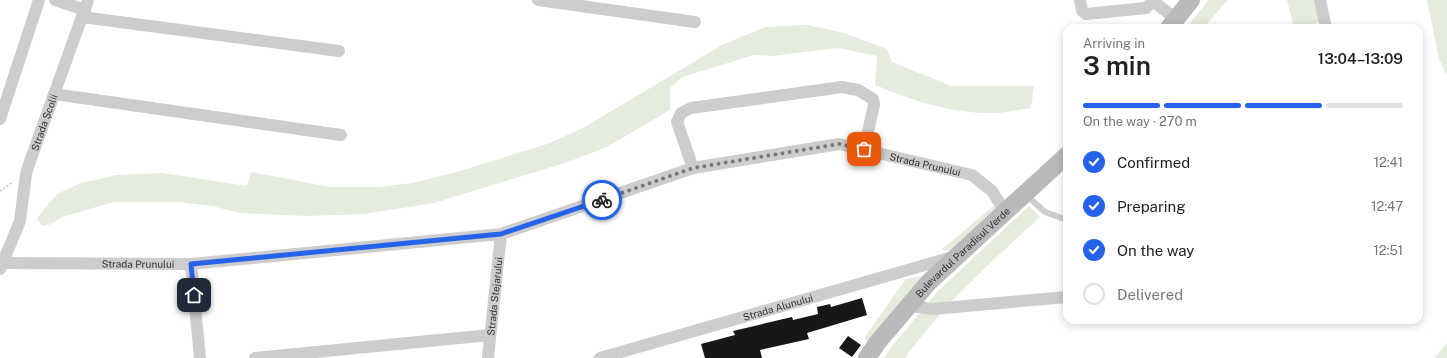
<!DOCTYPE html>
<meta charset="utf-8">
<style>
body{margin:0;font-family:"Public Sans",sans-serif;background:#f2f2f2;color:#222;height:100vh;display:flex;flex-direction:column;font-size:15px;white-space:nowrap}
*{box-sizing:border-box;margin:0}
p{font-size:13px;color:#767676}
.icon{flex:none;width:22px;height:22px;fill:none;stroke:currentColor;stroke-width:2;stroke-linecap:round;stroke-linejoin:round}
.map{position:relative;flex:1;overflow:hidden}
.side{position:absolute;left:1063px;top:24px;width:360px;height:300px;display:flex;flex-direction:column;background:#fff;border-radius:12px;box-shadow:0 2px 10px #0003}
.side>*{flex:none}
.pin{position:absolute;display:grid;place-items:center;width:34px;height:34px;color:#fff;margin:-17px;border-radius:8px;box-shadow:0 2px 6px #0006}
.courier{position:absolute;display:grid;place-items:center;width:40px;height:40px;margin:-20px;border:3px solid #2563eb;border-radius:50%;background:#fff;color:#222;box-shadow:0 1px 5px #0007}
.summary em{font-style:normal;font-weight:600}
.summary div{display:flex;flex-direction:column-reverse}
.summary{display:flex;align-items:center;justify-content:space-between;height:68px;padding:0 20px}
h1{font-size:26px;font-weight:600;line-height:30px}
.bar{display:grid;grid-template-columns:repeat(4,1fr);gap:6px 4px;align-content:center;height:48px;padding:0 20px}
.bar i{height:5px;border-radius:3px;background:#e0e0e0}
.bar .active{background:#2563eb}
.bar p{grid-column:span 4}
ol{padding:0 20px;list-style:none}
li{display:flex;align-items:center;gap:12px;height:44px}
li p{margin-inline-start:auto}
li .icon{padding:4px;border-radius:50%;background:#2563eb;color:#fff;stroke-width:4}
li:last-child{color:#767676}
li i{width:22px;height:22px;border:2px solid #e0e0e0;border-radius:50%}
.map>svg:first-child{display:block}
.green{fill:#e5ecde}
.building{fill:#171717}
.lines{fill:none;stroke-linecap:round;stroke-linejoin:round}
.path{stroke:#cdcdcd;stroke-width:2;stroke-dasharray:2 2;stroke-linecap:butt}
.lane{stroke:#cdcdcd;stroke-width:6}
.street{stroke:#cdcdcd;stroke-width:12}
.secondary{stroke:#bababa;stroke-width:18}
.done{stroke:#787878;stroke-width:4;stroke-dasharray:0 7.2}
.route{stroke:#2563eb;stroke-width:5}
.labels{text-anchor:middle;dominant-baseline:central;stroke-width:4;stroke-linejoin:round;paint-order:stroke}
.street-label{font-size:10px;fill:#303030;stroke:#fff}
</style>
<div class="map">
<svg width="1447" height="358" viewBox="0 0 1447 358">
<rect width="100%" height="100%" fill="#fff"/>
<path class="green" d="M1209 0H1228L1203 28H1186Z
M1287 0H1317L1322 22 1294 28Z
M1427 0H1447V75L1439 59Z
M808 25 844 33 887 49 892 62 951 86H1034L1031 108C1019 109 1007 113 995 113 952 114 914 101 875 85L877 56 838 48 772 56 754 55 682 77 670 88V110L607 147 568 162 434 203 364 214 307 216 240 213 212 206 177 202H114L62 217 49 225 42 226 37 218 57 194 81 183 116 175 162 173 247 186 251 172 330 187H379L413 183 460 171 547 144 583 128 722 45 765 27Z
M1003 198 1013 207 959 251 941 250Z
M1029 206 1040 217C992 261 943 305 905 358H884L892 346 936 293Z
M919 276 924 282 870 344 865 339 866 335 906 279Z
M1447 343V358H1434Z"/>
<path class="building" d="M862 298 867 315 807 333 809 339 760 350 762 358H705L701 344 735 335 733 331 792 317 793 320 818 314 817 307 830 304 831 307Z
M848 336 861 345 852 357 839 348Z"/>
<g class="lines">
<path class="path" d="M0 191 13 182"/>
<path class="lane" d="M1026 195 1045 212 1067 220"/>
<g class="street">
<path d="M55 0 85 10"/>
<path d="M538 0 695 22"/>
<path d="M1080 0 1082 11 1086 14 1146 8 1153 1"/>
<path d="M1320 0 1326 28"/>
<path d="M1153 1 1176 19"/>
<path d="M82 17 339 51"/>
<path d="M54 94 341 135"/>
<path d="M0 119 39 0"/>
<path d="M693 168 677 122 681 113 691 108 842 87 858 90 873 99 874 105 864 149"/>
<path id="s1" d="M3 263 191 264 501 234 693 168 839 144 972 175 992 191 1006 213"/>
<path d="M191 264 200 358"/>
<path id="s2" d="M0 269 20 221 26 174 29 164 88 0"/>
<path d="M909 306 933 309 1067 297"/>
<path d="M255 358 490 335"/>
<path id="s3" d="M488 358 501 234"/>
<path id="s4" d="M600 358 953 257"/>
</g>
<g class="secondary">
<path d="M1169 28 1191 0"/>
<path id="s5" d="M867 358 877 343 929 282 1067 155"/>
</g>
</g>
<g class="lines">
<path class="done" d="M602 200 693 168 839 144 864 149"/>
<path class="route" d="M194 295 191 264 501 234 602 200"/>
</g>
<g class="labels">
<g class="street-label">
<text stroke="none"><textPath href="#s2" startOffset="154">Strada Școlii</textPath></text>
<text stroke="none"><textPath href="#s1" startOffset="939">Strada Prunului</textPath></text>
<text stroke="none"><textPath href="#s5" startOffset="143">Bulevardul Paradisul Verde</textPath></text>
<text stroke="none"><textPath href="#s1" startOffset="135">Strada Prunului</textPath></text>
<text stroke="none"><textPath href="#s3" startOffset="62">Strada Stejarului</textPath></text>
<text stroke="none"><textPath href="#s4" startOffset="185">Strada Alunului</textPath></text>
</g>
</g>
</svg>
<div class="pin" style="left:864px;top:149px;background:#ea580c"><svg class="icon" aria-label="bag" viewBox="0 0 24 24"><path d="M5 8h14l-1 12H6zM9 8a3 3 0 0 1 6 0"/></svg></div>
<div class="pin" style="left:194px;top:295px;background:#1f2937"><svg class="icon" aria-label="home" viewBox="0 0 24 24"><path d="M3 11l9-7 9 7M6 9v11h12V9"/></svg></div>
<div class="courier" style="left:602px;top:200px"><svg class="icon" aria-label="bike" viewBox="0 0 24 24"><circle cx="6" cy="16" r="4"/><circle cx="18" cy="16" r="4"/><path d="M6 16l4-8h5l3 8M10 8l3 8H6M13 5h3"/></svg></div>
<section class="side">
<div class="summary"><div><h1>3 min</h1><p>Arriving in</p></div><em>13:04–13:09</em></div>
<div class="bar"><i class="active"></i><i class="active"></i><i class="active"></i><i></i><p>On the way · 270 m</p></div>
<ol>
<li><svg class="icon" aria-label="check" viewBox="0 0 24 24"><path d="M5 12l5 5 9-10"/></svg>Confirmed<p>12:41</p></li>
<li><svg class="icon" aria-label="check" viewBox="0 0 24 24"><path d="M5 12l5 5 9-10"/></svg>Preparing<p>12:47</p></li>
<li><svg class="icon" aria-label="check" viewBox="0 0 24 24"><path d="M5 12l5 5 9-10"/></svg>On the way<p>12:51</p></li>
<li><i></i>Delivered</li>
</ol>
</section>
</div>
